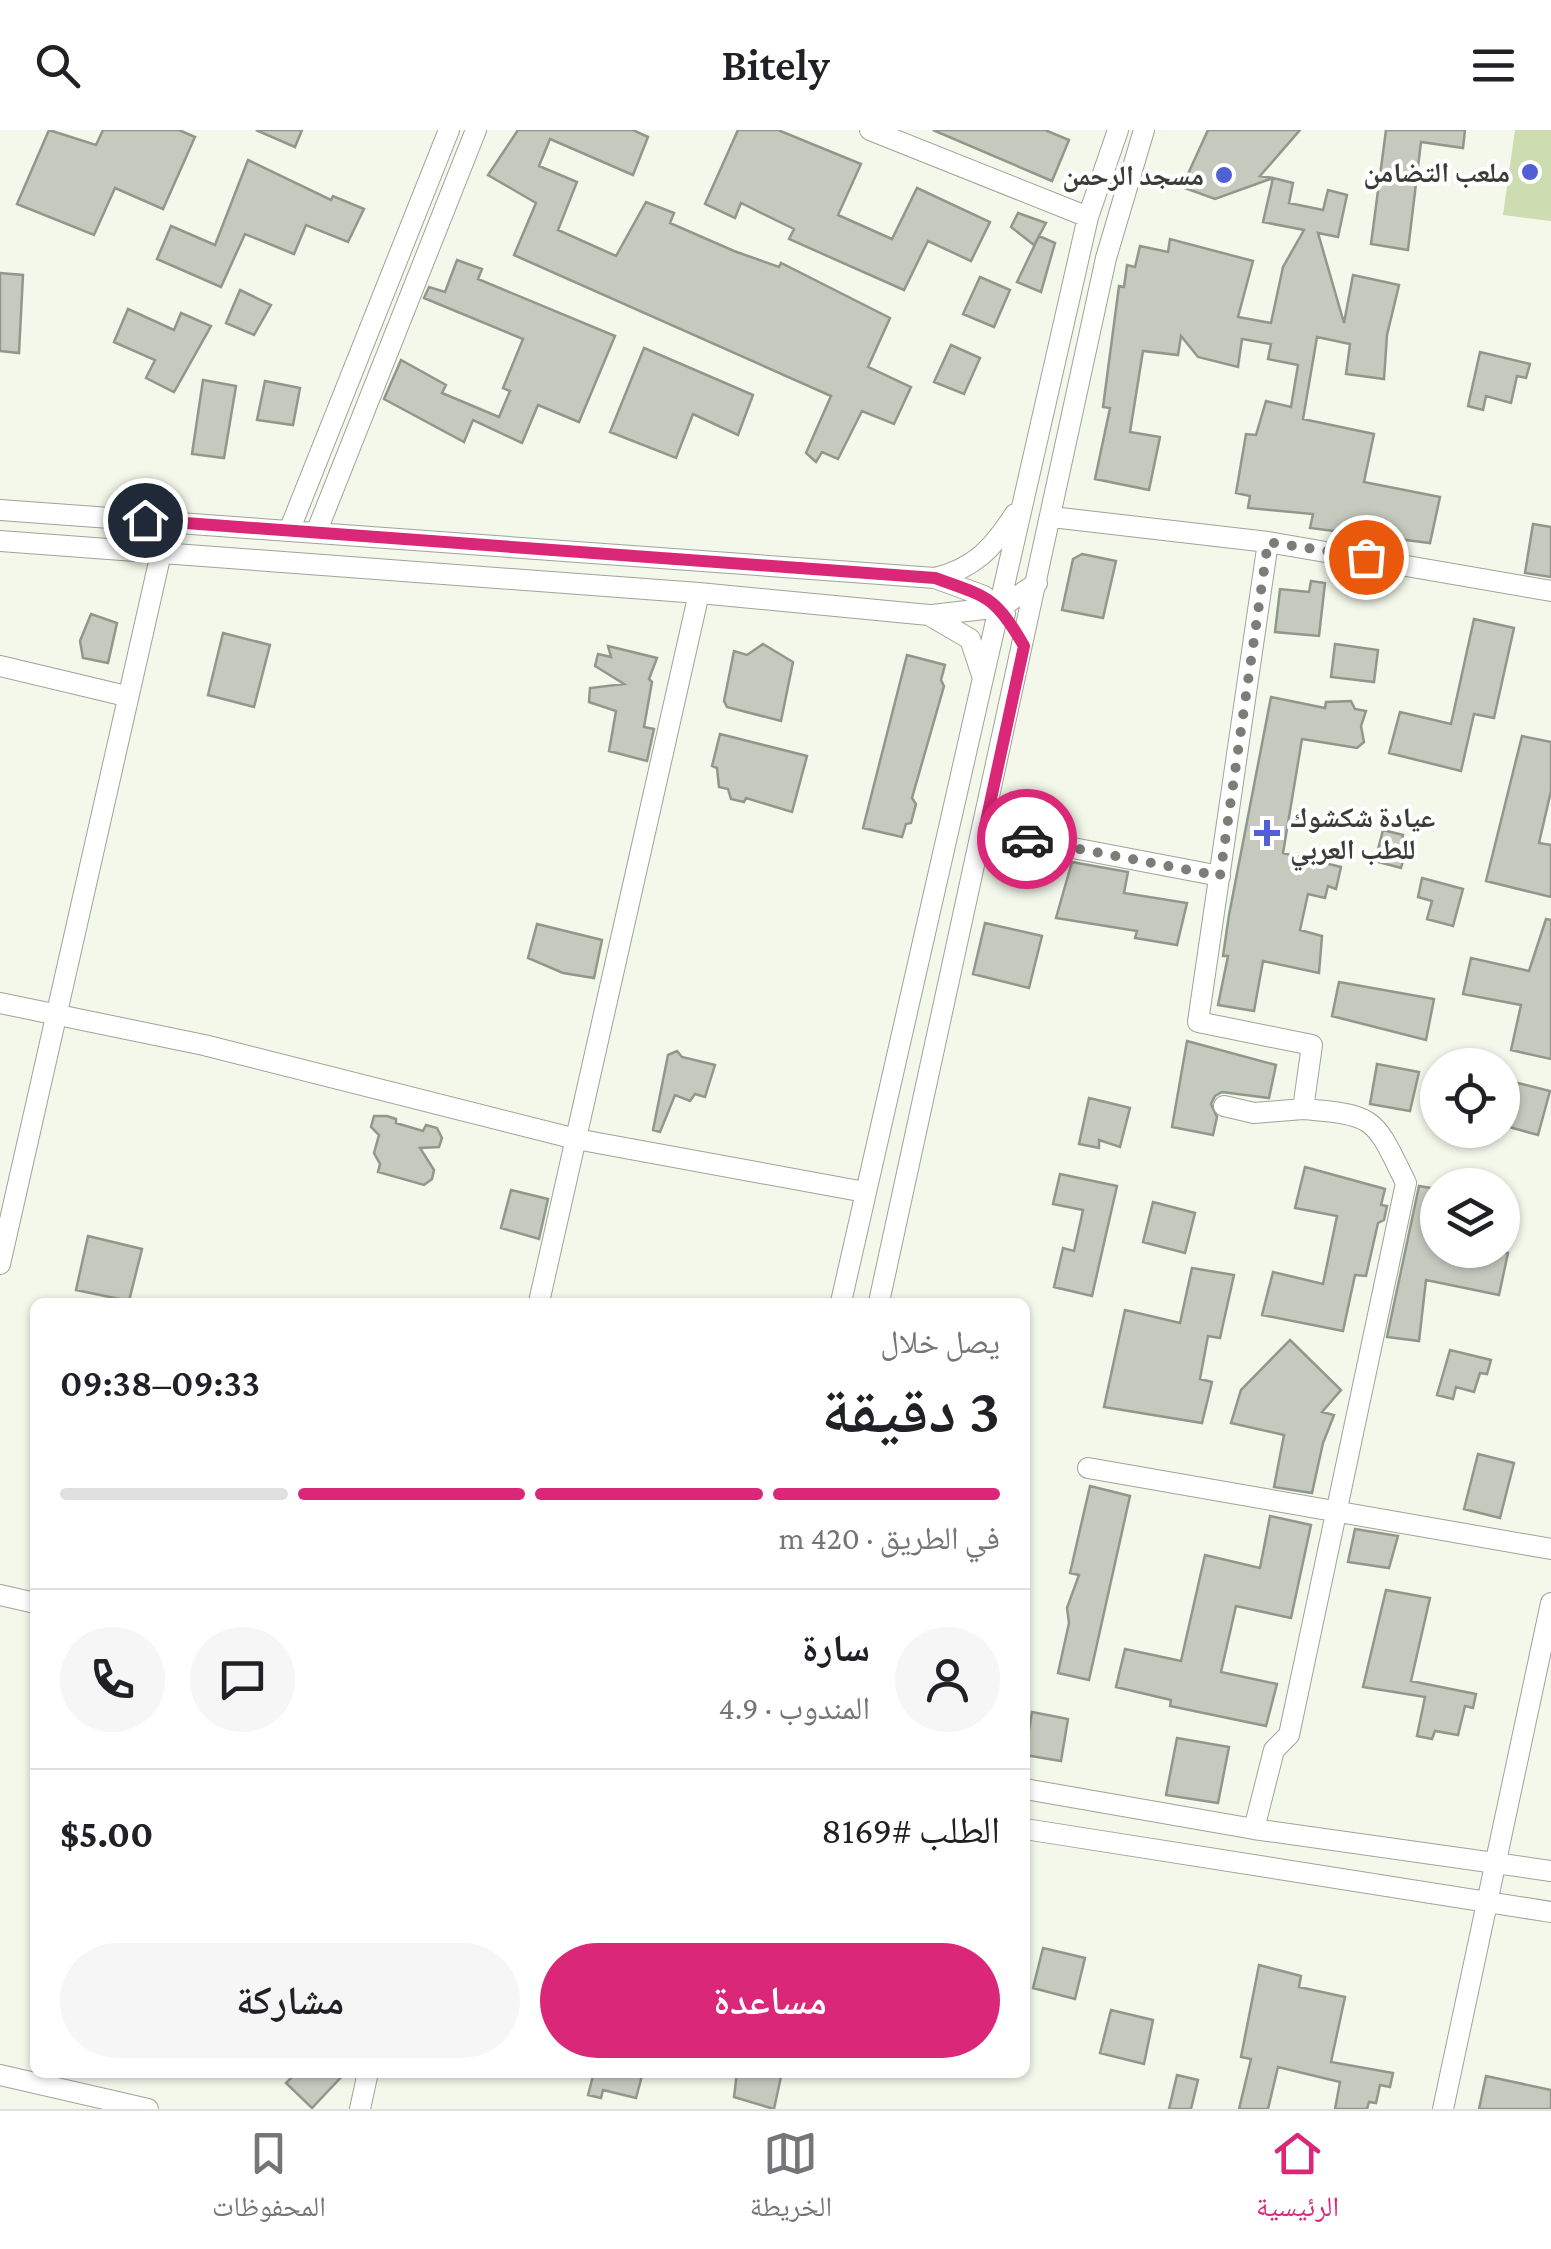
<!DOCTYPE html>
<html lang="ar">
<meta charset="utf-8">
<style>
body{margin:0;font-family:"Crimson Pro","Noto Naskh Arabic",serif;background:#f6f6f6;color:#202124;direction:rtl;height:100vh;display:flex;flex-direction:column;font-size:38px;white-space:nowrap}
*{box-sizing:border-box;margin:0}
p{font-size:32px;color:#757577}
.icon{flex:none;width:55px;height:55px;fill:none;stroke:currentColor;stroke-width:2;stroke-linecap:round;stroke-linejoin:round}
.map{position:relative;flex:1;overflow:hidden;direction:ltr}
.drawer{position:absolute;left:30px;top:1168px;width:1000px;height:780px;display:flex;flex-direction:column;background:#fff;border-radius:15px;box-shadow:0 2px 8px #0004;direction:rtl}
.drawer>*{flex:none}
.buttons{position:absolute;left:1420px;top:918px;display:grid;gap:20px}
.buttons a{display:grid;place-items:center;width:100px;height:100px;border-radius:50%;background:#fff;box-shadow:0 2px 8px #0004;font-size:50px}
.pin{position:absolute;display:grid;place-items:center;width:85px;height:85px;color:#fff;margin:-42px;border:5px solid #fff;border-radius:50%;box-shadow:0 2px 10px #0007}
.courier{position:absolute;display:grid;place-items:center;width:100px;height:100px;margin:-50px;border:8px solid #db2777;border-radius:50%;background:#fff;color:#222;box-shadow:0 2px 12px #0007}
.headline em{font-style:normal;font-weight:600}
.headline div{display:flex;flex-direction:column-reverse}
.headline{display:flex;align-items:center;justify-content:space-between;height:170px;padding:0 30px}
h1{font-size:65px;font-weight:600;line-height:75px}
.bar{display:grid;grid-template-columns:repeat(4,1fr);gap:15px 10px;align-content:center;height:120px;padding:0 30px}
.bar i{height:12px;border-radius:8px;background:#e0e0e0}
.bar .current{background:#db2777}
.bar p{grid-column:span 4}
.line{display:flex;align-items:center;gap:25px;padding:0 30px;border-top:2px solid #e0e0e0}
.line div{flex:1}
.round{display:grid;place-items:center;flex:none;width:105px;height:105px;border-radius:52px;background:#f6f6f6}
.action{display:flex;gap:20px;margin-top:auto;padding:20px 30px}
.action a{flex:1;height:115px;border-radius:60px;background:#db2777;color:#fff;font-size:40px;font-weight:600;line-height:115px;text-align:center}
.action a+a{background:#f6f6f6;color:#202124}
header{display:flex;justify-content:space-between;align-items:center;height:130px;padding:0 30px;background:#fff;font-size:45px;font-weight:600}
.tabs{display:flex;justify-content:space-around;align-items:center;height:140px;border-top:2px solid #e0e0e0;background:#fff;font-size:28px;color:#757577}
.tabs a{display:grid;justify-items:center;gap:5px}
.tabs .current{color:#db2777}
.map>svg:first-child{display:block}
.green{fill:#cddcb1}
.building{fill:#c6cabe;stroke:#92978b;stroke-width:2.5}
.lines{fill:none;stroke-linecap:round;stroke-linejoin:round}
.minor-casing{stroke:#9fa398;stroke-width:22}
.minor{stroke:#fff;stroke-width:20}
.done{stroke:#7b7e77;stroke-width:10;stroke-dasharray:0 18}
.route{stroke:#db2777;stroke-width:12}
.poi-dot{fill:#5260d6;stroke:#fff;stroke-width:4}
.labels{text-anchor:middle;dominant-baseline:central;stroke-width:8;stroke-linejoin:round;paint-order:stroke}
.poi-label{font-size:28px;font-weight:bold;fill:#3b3d38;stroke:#fff;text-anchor:end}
</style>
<header><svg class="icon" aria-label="menu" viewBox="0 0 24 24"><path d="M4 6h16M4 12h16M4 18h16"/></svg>Bitely<svg class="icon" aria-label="search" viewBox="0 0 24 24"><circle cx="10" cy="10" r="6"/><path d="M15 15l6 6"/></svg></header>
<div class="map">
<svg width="1551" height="1979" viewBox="0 0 1551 1979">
<rect width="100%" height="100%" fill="#f3f8eb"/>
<path class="green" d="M1515 0H1551V91L1503 85Z"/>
<path class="building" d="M49 0 96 15 103 0H179L195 7 163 79 115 58 94 105 17 74Z
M256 0H302L295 17Z
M518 0H633L648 7 633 45 550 9 539 36 577 52 558 100 616 126 646 72 674 83 670 93 734 121 779 137 781 133 890 188 868 237 911 257 894 294 862 281 838 329 822 322 816 332 806 323 831 266 514 125 536 73 488 45Z
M738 0H778L861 34 838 85 892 109 917 58 990 92 971 131 928 111 904 160 789 109 794 99 741 73 735 88 705 74Z
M933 0H1045L1069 10 1052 51Z
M1208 0H1300L1260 46 1273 48 1215 69 1182 57Z
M1386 0H1465L1463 18 1421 12 1408 120 1371 114Z
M248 30 331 70 333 66 364 79 348 112 306 95 294 124 245 104 221 157 157 129 171 96 215 115Z
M1273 48 1293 53 1289 73 1323 80 1328 60 1347 65 1338 107 1318 103 1344 193 1353 145 1399 155 1387 205 1384 249 1346 244 1350 214 1317 207 1303 289 1374 304 1364 352 1440 367 1430 413 1310 398 1313 384 1248 378 1250 366 1236 363 1246 304 1256 305 1266 271 1291 277 1298 235 1268 229 1271 214 1242 209 1238 237 1198 227 1181 206 1178 225 1143 221 1130 302 1160 307 1149 360 1095 349 1110 278 1103 277 1119 156 1124 157 1127 135 1135 137 1140 116 1168 122 1170 109 1253 131 1238 187 1271 193 1283 137 1304 100 1263 92Z
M1018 83 1046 93 1034 115 1011 97Z
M1039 106 1055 113 1041 162 1017 152Z
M457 130 482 139 478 149 615 206 579 292 538 275 522 313 473 290 464 312 384 269 401 230 446 255 442 263 499 287 510 261 503 258 523 209 424 168 429 157 445 162Z
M0 143 23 145 19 223 0 221Z
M980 147 1010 160 994 197 963 184Z
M240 160 271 175 254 205 226 193Z
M128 179 174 200 181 183 211 196 174 262 146 248 155 230 114 212Z
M951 215 980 228 964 264 934 252Z
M644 218 753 265 738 305 693 284 676 328 610 302Z
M1480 222 1530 234 1526 248 1517 246 1511 273 1486 266 1483 280 1468 276Z
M203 250 236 256 224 328 192 324Z
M265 251 300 258 293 295 257 290Z
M1533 394 1551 397V447L1525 443Z
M1082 424 1116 431 1103 488 1062 480 1073 429Z
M1311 451 1325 453 1319 506 1275 502 1280 459 1309 462Z
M91 484 117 493 108 533 83 528 80 511Z
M1474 489 1514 498 1494 588 1474 584 1461 641 1389 623 1400 582 1451 594Z
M223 503 270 515 254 577 208 565Z
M763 514 793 532 781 591 727 577 724 571 734 521 747 525Z
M1335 514 1378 520 1374 552 1331 547Z
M608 516 657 528 649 549 652 552 644 597 654 599 647 631 609 621 616 581 589 572 590 558 624 554 595 536 598 524 611 527Z
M907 525 945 535 941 550 944 556 912 668 916 674 911 693 906 694 902 707 863 698Z
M1271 567 1325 578 1326 572 1351 571 1355 579 1366 581 1361 596 1364 612 1357 618 1302 609 1283 723 1341 737 1336 759 1328 756 1325 768 1308 764 1300 800 1322 806 1319 843 1263 831 1254 881 1218 875 1228 826H1223L1229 785Z
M720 604 807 626 792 682 746 668 744 672 731 669 728 659 719 657 717 638 712 636Z
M1522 606 1551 612V661L1539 713 1551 715V767L1486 751Z
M1383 700 1403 705 1402 711 1408 713 1401 738 1375 731Z
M1072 732 1128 742 1124 763 1187 773 1177 815 1135 808 1137 801 1056 788Z
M1422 748 1463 759 1453 796 1427 789 1432 771 1418 767Z
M1546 789 1551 790V929L1511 920 1521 875 1463 864 1471 828 1529 841Z
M985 793 1042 806 1029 858 973 844Z
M537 794 602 810 594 848 563 843 528 828Z
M1339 852 1434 869 1426 910 1332 886Z
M1187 911 1276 935 1269 968 1222 962 1215 966 1211 974 1217 987 1213 1005 1172 997Z
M677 921 682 927 715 935 705 967 695 964 690 971 675 965 660 1002 653 1000 668 925Z
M1377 934 1419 942 1410 981 1370 974Z
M1502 949 1550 961 1538 1005 1502 995Z
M1089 968 1130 978 1120 1017 1099 1010V1018L1079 1014Z
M374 986H387L396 989V993L423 1001 426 995 437 998 442 1008 439 1017 420 1018 434 1040 432 1049 424 1055 378 1042 380 1034 374 1023 379 1005 371 997Z
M1305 1037 1385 1059 1381 1075 1387 1076 1384 1090 1378 1093 1366 1146 1355 1145 1343 1201 1262 1185 1273 1142 1323 1154 1337 1086 1295 1078Z
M1060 1044 1117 1056 1092 1166 1054 1157 1063 1118 1074 1121 1083 1080 1053 1074Z
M1419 1056 1438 1059V1120L1508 1123 1499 1165 1426 1150 1419 1211 1387 1207Z
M511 1060 548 1069 539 1109 501 1098Z
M1153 1072 1195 1083 1185 1123 1143 1112Z
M88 1106 142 1119 129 1171 76 1160Z
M1192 1138 1234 1145 1220 1208 1208 1206 1200 1249 1212 1252 1202 1293 1104 1277 1125 1180 1180 1193Z
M1290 1210 1341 1260 1322 1282 1334 1285 1323 1313 1312 1363 1274 1357 1284 1305 1231 1293 1241 1260Z
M1450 1220 1491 1230 1487 1244 1480 1243 1474 1262 1456 1257 1453 1269 1437 1265Z
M1478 1324 1514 1333 1500 1388 1464 1379Z
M1090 1356 1130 1366 1089 1550 1058 1543 1069 1493 1067 1478 1079 1445 1070 1443Z
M1270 1386 1311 1395 1291 1488 1236 1476 1221 1542 1277 1554 1266 1596 1170 1576 1171 1570 1116 1557 1125 1519 1181 1531 1205 1425 1260 1438Z
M1355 1399 1398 1406 1389 1438 1348 1432Z
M1386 1460 1430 1468 1411 1551 1476 1564 1473 1578 1465 1576 1458 1605 1435 1601 1432 1609 1417 1606 1425 1567 1363 1557Z
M1032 1582 1068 1589 1061 1631 1025 1625Z
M1177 1608 1229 1617 1218 1673 1166 1665Z
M1043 1818 1085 1828 1075 1869 1033 1858Z
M1259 1835 1301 1846 1299 1857 1345 1867 1331 1932 1393 1943 1390 1957 1380 1955 1376 1973 1369 1972 1367 1979H1335L1340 1952 1278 1937 1268 1979H1239L1251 1929 1241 1927Z
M1111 1880 1153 1890 1144 1934 1100 1923Z
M297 1942H346L312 1978 286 1953Z
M594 1942H643L636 1968 603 1960 601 1968 588 1965Z
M737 1942H782L774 1979 734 1967Z
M1177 1945 1198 1950 1191 1979H1169Z
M1486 1946 1551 1960V1979H1479Z"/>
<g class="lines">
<g class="minor-casing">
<path id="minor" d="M870 0 1088 87
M0 380 935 448C975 438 993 418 1015 384
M1052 387 1268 412 1551 461
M289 401 449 0
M316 403 476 0
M0 411 699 463 929 485 970 509 983 548
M935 448 984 466 1005 484
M932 485 1001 477 1037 453
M0 536 126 566
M984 701 1220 746
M0 873 204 915 576 1009 865 1062
M1224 976 1254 983 1303 979
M0 1134 161 423
M539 1172 699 463
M841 1172 1088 87 1118 0
M879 1172 1106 128 1144 0
M1088 1338 1551 1419
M0 1465 35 1473
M1025 1659 1254 1699 1551 1741
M1025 1699 1551 1782
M1254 1699 1274 1620 1289 1605 1406 1053C1374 988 1377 985 1303 979L1312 915 1198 892 1268 412
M0 1945 148 1979
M360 1979 368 1942
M1443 1979 1551 1473"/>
</g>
<use href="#minor" class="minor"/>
</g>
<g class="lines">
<path class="done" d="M1027 709 1220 746 1268 412 1366 427"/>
<path class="route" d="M145 390 935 448C988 467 995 466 1024 516L984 701 1027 709"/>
</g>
<g class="poi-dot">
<circle cx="1530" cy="42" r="10"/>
<circle cx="1224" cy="45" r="10"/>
<path d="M1262 688h10v10h10v10h-10v10h-10v-10h-10v-10h10z"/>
</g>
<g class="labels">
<g class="poi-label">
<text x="1510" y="42">ملعب التضامن</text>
<text x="1204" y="45">مسجد الرحمن</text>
<text x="1290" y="687" text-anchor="start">عيادة شكشوك<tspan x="1290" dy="32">للطب العربي</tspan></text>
</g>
</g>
</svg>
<div class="buttons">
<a><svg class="icon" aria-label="locate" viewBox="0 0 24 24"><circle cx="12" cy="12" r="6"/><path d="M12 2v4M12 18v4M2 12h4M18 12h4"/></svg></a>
<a><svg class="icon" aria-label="layers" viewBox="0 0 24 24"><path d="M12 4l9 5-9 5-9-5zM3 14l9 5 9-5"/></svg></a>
</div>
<div class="pin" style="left:1366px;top:427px;background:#ea580c"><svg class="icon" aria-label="bag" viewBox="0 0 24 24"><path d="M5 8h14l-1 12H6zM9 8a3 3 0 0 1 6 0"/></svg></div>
<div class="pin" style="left:145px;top:390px;background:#1f2937"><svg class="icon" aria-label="home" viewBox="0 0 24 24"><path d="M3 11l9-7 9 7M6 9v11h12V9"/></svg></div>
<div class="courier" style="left:1027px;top:709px"><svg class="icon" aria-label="car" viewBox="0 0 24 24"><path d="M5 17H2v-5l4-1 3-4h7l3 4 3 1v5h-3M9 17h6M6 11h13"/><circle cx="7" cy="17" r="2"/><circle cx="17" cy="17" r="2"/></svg></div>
<section class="drawer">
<div class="headline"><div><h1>3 دقيقة</h1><p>يصل خلال</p></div><em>09:33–09:38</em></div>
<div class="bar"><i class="current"></i><i class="current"></i><i class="current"></i><i></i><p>في الطريق · 420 m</p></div>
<div class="line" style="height:180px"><a class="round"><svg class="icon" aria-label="person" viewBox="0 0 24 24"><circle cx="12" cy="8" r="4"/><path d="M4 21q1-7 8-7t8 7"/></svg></a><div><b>سارة</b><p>المندوب · 4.9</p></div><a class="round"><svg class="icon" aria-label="chat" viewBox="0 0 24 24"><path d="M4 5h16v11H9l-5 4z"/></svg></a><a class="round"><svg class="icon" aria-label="phone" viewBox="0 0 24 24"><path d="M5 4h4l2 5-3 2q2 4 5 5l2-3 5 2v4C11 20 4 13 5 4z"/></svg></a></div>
<div class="line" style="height:130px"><div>الطلب #8169</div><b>$5.00</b></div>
<div class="action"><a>مساعدة</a><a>مشاركة</a></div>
</section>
</div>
<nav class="tabs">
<a class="current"><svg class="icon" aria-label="home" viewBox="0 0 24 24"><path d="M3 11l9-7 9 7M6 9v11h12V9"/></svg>الرئيسية</a>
<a><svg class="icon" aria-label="map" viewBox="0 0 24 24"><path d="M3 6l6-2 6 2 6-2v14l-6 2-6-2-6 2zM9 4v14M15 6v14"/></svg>الخريطة</a>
<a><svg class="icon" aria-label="saved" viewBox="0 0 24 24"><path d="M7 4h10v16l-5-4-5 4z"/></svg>المحفوظات</a>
</nav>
